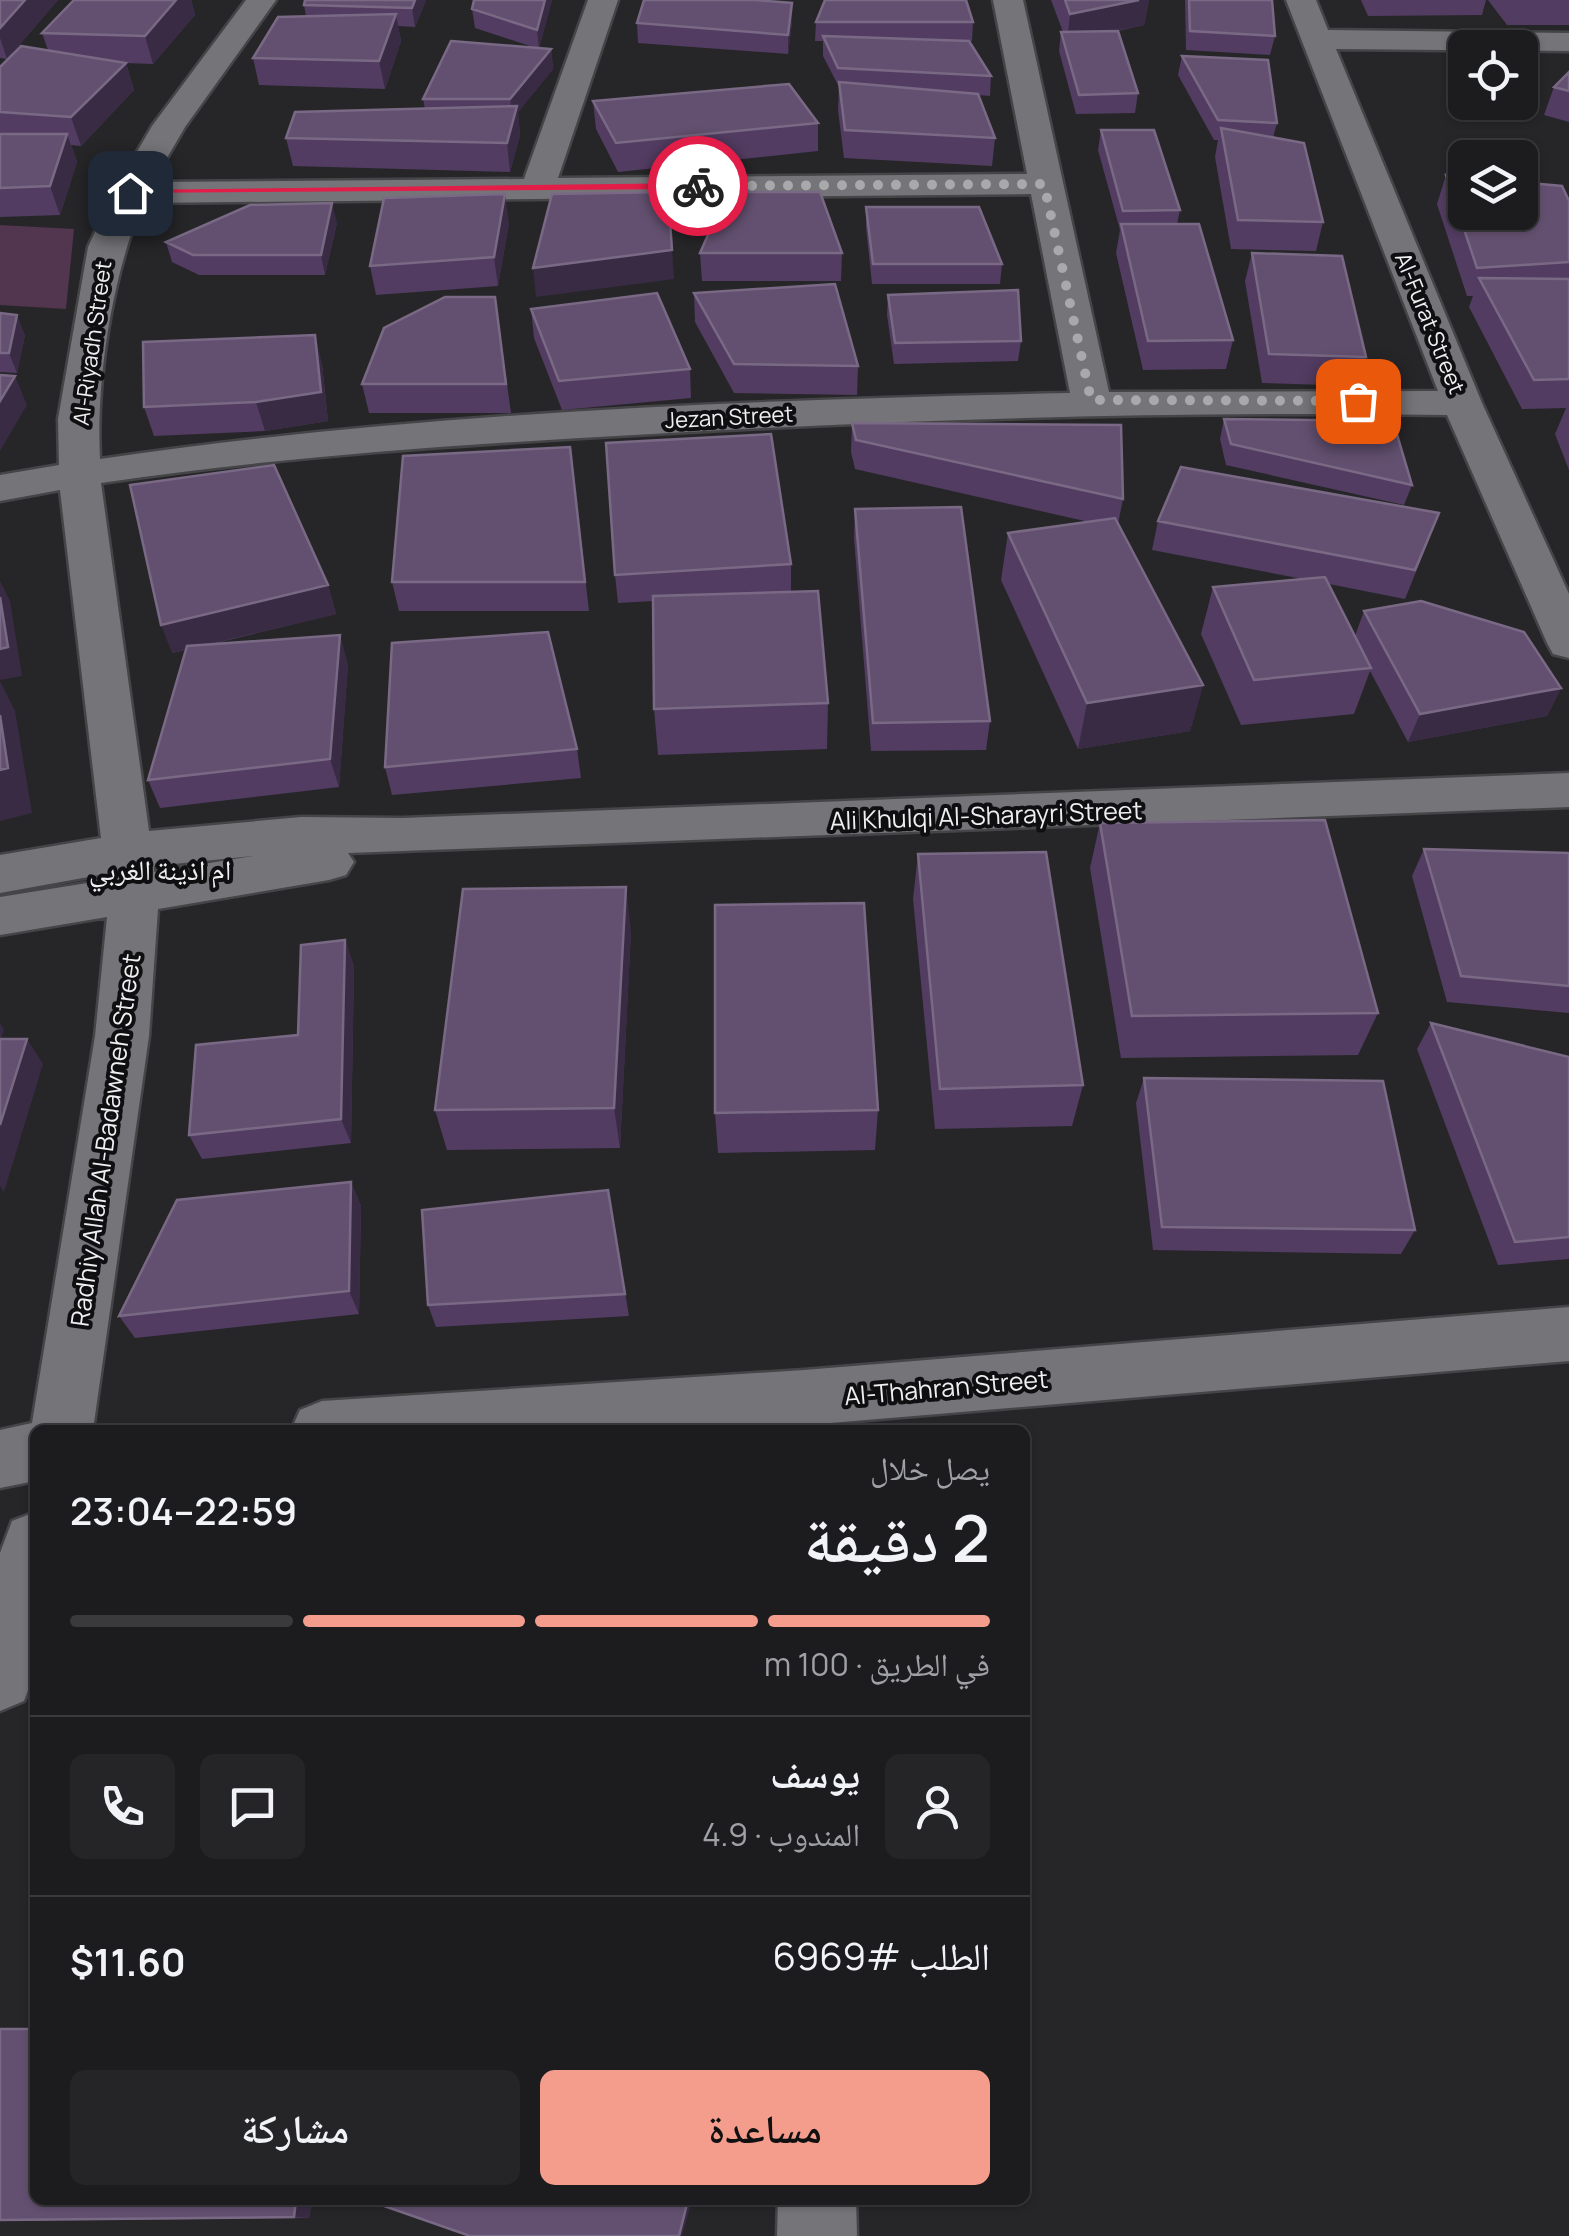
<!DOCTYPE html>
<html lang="ar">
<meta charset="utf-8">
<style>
body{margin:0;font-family:Manrope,"Noto Naskh Arabic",sans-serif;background:#252528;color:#f1f3f6;direction:rtl;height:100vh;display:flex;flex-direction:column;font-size:38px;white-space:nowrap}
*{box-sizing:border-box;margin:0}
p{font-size:32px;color:#a0a1a4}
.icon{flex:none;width:55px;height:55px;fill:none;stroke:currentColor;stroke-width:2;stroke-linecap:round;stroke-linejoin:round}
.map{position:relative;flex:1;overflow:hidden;direction:ltr}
.side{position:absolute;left:30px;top:1425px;width:1000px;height:780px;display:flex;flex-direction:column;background:#1c1c1f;border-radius:15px;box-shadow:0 2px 8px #0004,0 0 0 2px #3a3a3d;direction:rtl}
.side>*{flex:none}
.fabs{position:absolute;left:1448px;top:30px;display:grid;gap:20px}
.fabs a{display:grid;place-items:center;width:90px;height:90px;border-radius:15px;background:#1c1c1f;box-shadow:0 2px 8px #0004,0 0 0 2px #3a3a3d;font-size:50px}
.pin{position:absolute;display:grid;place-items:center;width:85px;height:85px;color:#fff;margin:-42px;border-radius:20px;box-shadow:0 5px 15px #0006}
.courier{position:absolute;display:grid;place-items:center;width:100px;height:100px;margin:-50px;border:8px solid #e11d48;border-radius:50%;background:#fff;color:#222;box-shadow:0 2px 12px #0007}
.headline em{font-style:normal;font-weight:600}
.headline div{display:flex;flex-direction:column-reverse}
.headline{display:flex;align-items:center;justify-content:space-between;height:170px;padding:0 40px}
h1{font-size:65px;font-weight:600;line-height:75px}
.bar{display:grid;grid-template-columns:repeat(4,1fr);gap:15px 10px;align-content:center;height:120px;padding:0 40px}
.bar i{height:12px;border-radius:8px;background:#3a3a3d}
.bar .on{background:#f49d8d}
.bar p{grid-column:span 4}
.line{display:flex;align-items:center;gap:25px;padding:0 40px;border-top:2px solid #3a3a3d}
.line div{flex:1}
.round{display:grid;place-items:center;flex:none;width:105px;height:105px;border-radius:15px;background:#252528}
.button{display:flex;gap:20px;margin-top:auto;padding:20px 40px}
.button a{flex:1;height:115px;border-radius:15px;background:#f49d8d;color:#111;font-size:40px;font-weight:600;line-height:115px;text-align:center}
.button a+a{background:#252528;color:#f1f3f6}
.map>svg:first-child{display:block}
.green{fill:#52354f}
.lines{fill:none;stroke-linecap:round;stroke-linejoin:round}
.minor-casing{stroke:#454548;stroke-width:5}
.minor{fill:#757579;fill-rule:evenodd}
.wall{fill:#523c61}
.shaded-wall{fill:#392b44}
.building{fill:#635070;stroke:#796984;stroke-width:2.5}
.route{fill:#e11d48}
.done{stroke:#a9a9ab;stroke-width:10;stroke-dasharray:0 18}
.labels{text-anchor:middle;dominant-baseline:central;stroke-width:8;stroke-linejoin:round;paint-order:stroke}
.far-street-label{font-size:22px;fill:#efeff1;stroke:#0f0f11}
.street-label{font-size:25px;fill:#efeff1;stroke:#0f0f11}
.neighbourhood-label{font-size:28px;fill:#efeff1;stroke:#0f0f11}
</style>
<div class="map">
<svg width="1569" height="2236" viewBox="0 0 1569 2236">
<rect width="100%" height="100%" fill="#262629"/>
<path class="green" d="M0 225 74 229 66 309 0 305Z"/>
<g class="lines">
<g class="minor-casing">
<path id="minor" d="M246 0H276L185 127 153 182 524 179 588 0H618L558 178 1027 174 993 0H1023L1109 392 1438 391 1286 0H1316L1328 30 1569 33V51L1336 49 1482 403 1569 594V658L1553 654 1547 643 1447 415C1182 411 917 419 652 434 468 444 283 456 101 483L149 831 301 817 403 818 1569 773V807L348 853 354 862 346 875 329 880 158 909 149 1036 93 1430H35V1481L0 1488V1430L32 1423 95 1036 107 917 0 935V897L106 880 105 874 0 893V855L101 838 60 490 0 501V475L59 465 58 419 88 247 113 193 152 126ZM1031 194 1070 393C747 400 419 412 100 459 96 380 112 275 143 203ZM253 856 154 872V866Z
M1569 1307V1361L748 1430H291L300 1410 322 1401 804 1370Z
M35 1512V1672L24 1701 0 1711V1553L12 1521Z
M778 2200H856L857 2236H777Z"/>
</g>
<use href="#minor" class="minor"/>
</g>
<path class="wall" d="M0 0H58L7 59 0 58Z
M74 0H191L195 15 153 64 126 63 134 90 81 146 71 145 77 162 60 215 0 217V67L48 50 42 33Z
M305 0H426L415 27 398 26 401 41 385 89 259 85 253 58 306 16 304 5Z
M552 0 539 48 551 49 553 69 518 112 520 135 510 172 293 166 286 138 425 109 423 99 536 48 475 28 472 9Z
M1051 0H1149L1144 25 1118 31 1138 93 1135 113 1076 114 1059 51 1061 32H1063Z
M1185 0H1272L1275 36 1270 55 1186 50Z
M1361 0H1486L1482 15 1368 16Z
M1488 0H1569V25H1507Z
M792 22 788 54 638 43 637 23Z
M816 22H973L972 41H968L991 76 990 96 978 95 995 138 992 166 844 158 838 110 839 87 823 56V41H815Z
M1182 56 1277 123 1273 138 1323 222 1316 251 1231 249 1215 157 1218 140H1214L1178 75Z
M1569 72V122L1544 115 1554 87Z
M593 101 818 123V151L618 172 596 129Z
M1101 130 1180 210 1177 224 1233 340 1226 369 1143 370 1116 253 1120 230 1098 150Z
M1446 175 1569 201V470L1555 434 1566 408 1522 409 1469 307 1473 296H1467L1437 204Z
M866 207 1002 264 1000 284H872L866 227Z
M337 223 325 275H199L172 262 166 242Z
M509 223 498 286 376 295 370 266Z
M700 253H842L841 281H702Z
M1252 253 1366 357 1357 386 1262 383 1245 281Z
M694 293 858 366 857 395 734 393 695 322Z
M888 295 1021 341 1018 361 894 364 887 315Z
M495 297 511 413H369L362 384Z
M531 309 690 369 691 398 562 410 534 338Z
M0 313 25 335 17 373 0 372Z
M322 364 328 421 265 431 154 436 144 407Z
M1224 419 1412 485 1404 505 1226 465 1220 439Z
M852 423 1123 499 1118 524 1203 685 1190 731 1078 749 1001 580 1008 533 1089 522 855 469 851 452Z
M570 447 589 611H399L392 582Z
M855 509 990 721 986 750 871 751 854 538Z
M1158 521 1428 542 1405 599 1329 584 1355 636 1364 611 1561 688 1547 716 1408 742 1370 671 1354 714 1241 725 1201 634 1213 587 1303 579 1152 550Z
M791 564V592L828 703 827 749 658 755 654 709 653 601 618 603 615 575Z
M328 585 336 614 208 645 348 664 339 787 160 808 148 780 186 650 172 653Z
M577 749 581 778 392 795 385 767Z
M1100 823 1378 1013 1358 1055 1121 1058 1090 868Z
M1424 849 1569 853V1013L1447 1002 1412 876Z
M918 854 1083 1085 1072 1126 935 1129 913 899Z
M631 931 620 1148 447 1150 435 1110Z
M345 940 354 967 351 1143 202 1159 189 1135 298 1035Z
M1431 1023 1569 1057V1259L1498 1265 1417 1049Z
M1144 1078 1415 1230 1401 1254 1153 1250 1136 1103Z
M878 1110 875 1150 718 1153 715 1113Z
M351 1182 361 1206 359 1314 135 1338 119 1316Z
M608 1190 629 1316 436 1327 428 1305Z
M0 2029 312 2200 309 2218 0 2221Z"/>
<path class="shaded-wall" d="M25 0H58L7 59 0 38V28Z
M176 0H191L195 15 153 64 145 36Z
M415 0H426L415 27 412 8Z
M545 0H552L539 49 537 30Z
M1139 0H1149L1144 25 1067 41 1070 14Z
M792 3V22L788 54V35Z
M396 14 401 41 385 89 379 61Z
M551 49 553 69 518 112 520 135 510 172 507 143 513 118 510 99Z
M126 63 134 90 81 146 71 117Z
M67 134 77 162 60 215 50 186Z
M505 194 509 223 498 286 494 257Z
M332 203 337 223 325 275 321 255Z
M672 250 674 279 536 297 533 268Z
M17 315 25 335 17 373 9 353Z
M315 335 322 364 328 421 265 431 256 402Z
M15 376 27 405 0 451V401Z
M0 581 10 601 22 676 0 680Z
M328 585 336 614 172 653 161 625Z
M340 635 348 664 339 787 330 759Z
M0 681 15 711 32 813 0 821Z
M1203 685 1190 731 1078 749 1087 703Z
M1561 688 1547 716 1408 742 1420 714Z
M626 887 631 931 620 1148 614 1108Z
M345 940 354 967 351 1143 341 1119Z
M0 1023 4 1030 0 1042Z
M27 1039 43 1064 4 1192 0 1186V1125Z
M351 1182 361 1206 359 1314 349 1291Z
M296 2200H312L309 2218 294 2217Z
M688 2200H692L682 2236H679Z"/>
<path class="building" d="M0 0H25L0 28Z
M74 0H176L145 36 42 33Z
M305 0H415L412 8 304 5Z
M474 0H545L537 30 472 9Z
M644 0H755L792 3 788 35 637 23Z
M825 0H966L973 22H816Z
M1065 0H1139L1070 14Z
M1189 0H1272L1275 36 1190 31Z
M396 14 379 61 253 58 278 17Z
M1118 31 1138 93 1079 95 1061 32Z
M823 36 969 41 991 76 838 68Z
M451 41 551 49 510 99H423Z
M21 46 126 63 71 117 0 112V67Z
M1182 56 1268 60 1277 123 1218 120Z
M1569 72V91L1554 87Z
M839 82 978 94 995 138 845 130Z
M789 84 818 123 616 143 593 101Z
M517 106 507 143 286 138 295 112Z
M1221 128 1304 143 1323 222 1238 220Z
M1101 130H1154L1180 210 1123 211Z
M0 134H67L50 186 0 188Z
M1446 175 1465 177V212H1520V182L1562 186 1569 201V262L1477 268Z
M668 192 672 250 533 268 552 194Z
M727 192H820L842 253H700Z
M505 194 494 257 370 266 384 198Z
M332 203 321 255H193L166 242 250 205Z
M866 207H979L1002 264H873Z
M1121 224H1199L1233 340 1148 341Z
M1252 253 1342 256 1366 357 1269 354Z
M1479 278 1569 279V379L1534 380Z
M835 284 858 366 734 364 694 293Z
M1018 290 1021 341 895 343 888 295Z
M657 293 690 369 559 381 531 309Z
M445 297H495L506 384H362L384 328Z
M0 313 17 315 9 353H0Z
M315 335 321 392 256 402 144 407 143 342Z
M0 375 15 376 0 401Z
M1224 419 1393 421 1412 485 1231 444Z
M852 423 1121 425 1123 499 856 440Z
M771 434 791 564 615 575 606 443Z
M570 447 585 582H392L403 456Z
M274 465 328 585 161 625 130 485Z
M1181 467 1439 513 1415 570 1158 521Z
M961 507 990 721 873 723 855 509Z
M1115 518 1203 685 1087 703 1008 533Z
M1325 577 1371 668 1254 680 1213 587Z
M818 591 828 703 654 709 653 596Z
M0 597 8 647 0 649Z
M1421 601 1524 632 1561 688 1420 714 1364 611Z
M548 632 577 749 385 767 392 643Z
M340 635 330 759 148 780 187 646Z
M0 715 8 768 0 770Z
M1325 820 1378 1013 1132 1016 1100 823Z
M1424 849 1569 853V986L1461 976Z
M1046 852 1083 1085 940 1089 918 854Z
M626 887 614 1108 435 1110 463 889Z
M864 903 878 1110 715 1113V905Z
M345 940 341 1119 189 1135 196 1045 298 1035 301 945Z
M1431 1023 1569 1057V1237L1515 1242Z
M0 1039H27L0 1125Z
M1144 1078 1383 1081 1415 1230 1162 1227Z
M351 1182 349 1291 119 1316 177 1200Z
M608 1190 625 1294 428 1305 422 1210Z
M0 2029H35V2200H296L294 2217 0 2220Z
M367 2200H688L679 2236H470Z"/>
<path class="route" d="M698 183 702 189 124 193 130 190Z"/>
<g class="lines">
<path class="done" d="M698 186 1044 184 1091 400 1358 401"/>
</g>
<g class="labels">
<g class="far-street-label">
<text transform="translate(1430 323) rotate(68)">Al-Furat Street</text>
<text transform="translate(92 343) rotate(-82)">Al-Riyadh Street</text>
<text transform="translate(729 417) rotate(-3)">Jezan Street</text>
</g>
<g class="street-label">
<text transform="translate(986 815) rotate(-2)">Ali Khulqi Al-Sharayri Street</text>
<text transform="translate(105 1140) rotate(-82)">Radhiy Allah Al-Badawneh Street</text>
<text transform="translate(946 1387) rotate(-5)">Al-Thahran Street</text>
</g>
<g class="neighbourhood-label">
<text x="160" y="869">ام اذينة الغربي</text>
</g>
</g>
</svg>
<div class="fabs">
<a><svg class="icon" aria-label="locate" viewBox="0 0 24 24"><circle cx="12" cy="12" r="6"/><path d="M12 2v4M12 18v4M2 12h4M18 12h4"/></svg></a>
<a><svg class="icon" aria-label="layers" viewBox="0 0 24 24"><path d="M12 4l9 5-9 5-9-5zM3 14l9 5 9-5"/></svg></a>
</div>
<div class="pin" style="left:1358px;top:401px;background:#ea580c"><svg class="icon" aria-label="bag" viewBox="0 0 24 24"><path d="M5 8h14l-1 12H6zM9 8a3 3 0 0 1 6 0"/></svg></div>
<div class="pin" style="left:130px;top:193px;background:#1f2937"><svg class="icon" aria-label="home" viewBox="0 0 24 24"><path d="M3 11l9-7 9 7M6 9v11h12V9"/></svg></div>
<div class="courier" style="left:698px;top:186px"><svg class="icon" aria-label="bike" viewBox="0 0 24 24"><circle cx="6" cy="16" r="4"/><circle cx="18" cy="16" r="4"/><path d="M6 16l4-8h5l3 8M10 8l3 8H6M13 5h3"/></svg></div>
<section class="side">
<div class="headline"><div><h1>2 دقيقة</h1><p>يصل خلال</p></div><em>22:59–23:04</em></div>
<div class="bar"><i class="on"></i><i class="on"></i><i class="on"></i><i></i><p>في الطريق · 100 m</p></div>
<div class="line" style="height:180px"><a class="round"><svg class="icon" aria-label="person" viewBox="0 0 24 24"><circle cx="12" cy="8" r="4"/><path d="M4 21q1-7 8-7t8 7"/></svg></a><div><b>يوسف</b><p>المندوب · 4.9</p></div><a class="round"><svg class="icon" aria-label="chat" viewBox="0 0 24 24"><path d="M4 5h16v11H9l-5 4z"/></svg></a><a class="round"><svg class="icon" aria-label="phone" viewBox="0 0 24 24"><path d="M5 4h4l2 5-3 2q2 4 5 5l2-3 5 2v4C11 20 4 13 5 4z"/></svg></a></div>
<div class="line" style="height:130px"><div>الطلب #6969</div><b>$11.60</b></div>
<div class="button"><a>مساعدة</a><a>مشاركة</a></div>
</section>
</div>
